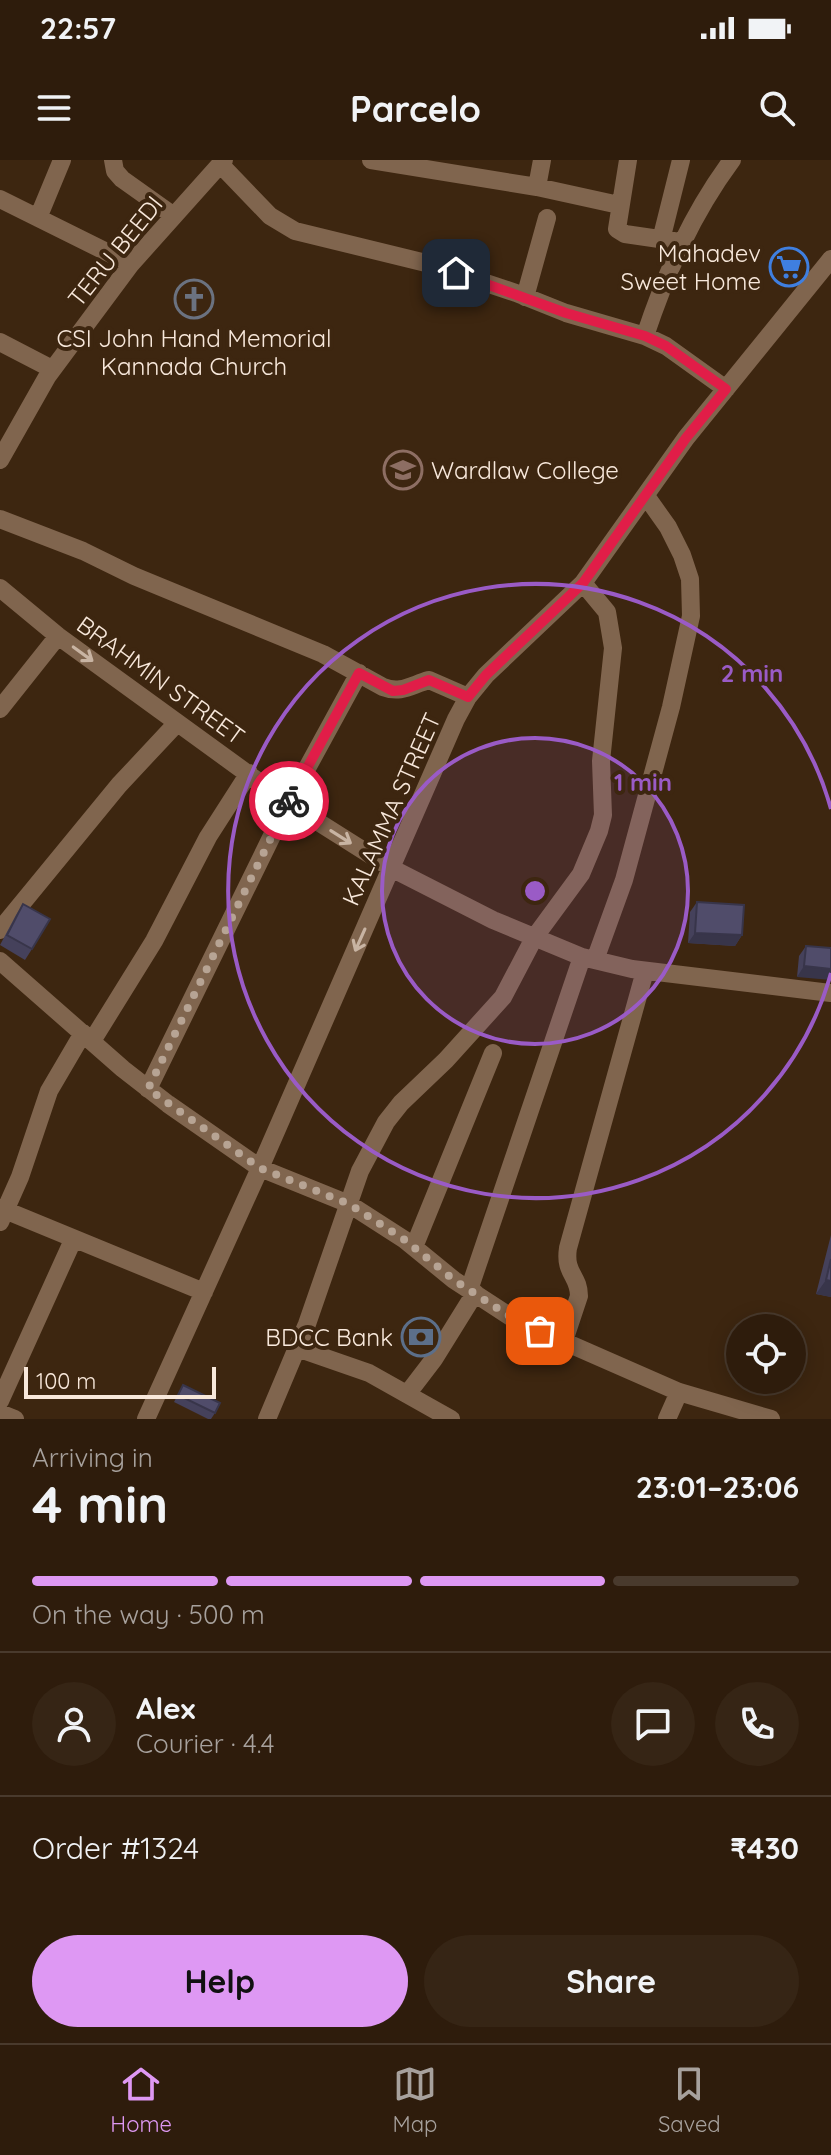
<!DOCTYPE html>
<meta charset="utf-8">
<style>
body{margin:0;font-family:Quicksand,sans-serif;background:#362515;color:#f1f3f6;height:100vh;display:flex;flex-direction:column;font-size:30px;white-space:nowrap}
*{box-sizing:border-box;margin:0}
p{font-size:26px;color:#a7a19d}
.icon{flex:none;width:44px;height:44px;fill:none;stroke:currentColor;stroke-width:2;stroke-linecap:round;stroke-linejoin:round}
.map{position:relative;height:1259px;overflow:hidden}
.sheet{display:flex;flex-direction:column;background:#2e1c0c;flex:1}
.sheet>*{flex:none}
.buttons{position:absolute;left:726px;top:1154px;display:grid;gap:16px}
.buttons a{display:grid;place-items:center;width:80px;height:80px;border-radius:50%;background:#2e1c0c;box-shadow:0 4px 20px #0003,0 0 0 2px #493a2d;font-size:40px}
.scale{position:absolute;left:24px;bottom:20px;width:192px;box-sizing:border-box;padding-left:8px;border:4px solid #f8e8db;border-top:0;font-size:22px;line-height:28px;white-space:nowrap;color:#f8e8db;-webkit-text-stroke:6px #3d2610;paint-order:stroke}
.pin{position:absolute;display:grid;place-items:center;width:68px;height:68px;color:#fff;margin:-34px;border-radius:16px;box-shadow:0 4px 12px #0006}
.courier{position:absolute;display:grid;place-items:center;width:80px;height:80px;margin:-40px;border:6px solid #e11d48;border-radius:50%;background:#fff;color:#222;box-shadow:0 2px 10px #0007}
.headline em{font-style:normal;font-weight:700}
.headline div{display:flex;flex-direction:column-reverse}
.headline{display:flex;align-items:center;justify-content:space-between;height:136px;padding:0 32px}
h1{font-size:52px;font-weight:700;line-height:60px}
.bar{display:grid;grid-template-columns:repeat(4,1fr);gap:12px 8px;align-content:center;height:96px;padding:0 32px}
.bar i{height:10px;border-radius:6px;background:#493a2d}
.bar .selected{background:#de98f3}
.bar p{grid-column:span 4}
.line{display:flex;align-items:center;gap:20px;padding:0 32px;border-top:2px solid #493a2d}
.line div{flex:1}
.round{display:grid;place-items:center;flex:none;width:84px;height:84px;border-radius:42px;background:#362515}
.button{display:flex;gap:16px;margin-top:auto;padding:16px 32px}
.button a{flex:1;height:92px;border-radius:48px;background:#de98f3;color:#111;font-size:32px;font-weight:700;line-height:92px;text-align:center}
.button a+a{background:#362515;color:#f1f3f6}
.status{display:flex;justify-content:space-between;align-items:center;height:56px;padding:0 40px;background:#2e1c0c;direction:ltr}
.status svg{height:22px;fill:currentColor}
header{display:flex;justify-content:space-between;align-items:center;height:104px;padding:0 32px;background:#2e1c0c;font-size:36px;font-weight:700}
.tabs{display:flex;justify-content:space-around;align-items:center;height:112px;border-top:2px solid #493a2d;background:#2e1c0c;font-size:22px;color:#a7a19d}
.tabs a{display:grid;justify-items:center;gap:4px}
.tabs .selected{color:#de98f3}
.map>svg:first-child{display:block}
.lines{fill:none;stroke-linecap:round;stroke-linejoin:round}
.minor{stroke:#80654e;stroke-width:18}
.wall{fill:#45415b}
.shaded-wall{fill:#38354a}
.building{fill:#504c6a;stroke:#38354a;stroke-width:2}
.oneway{stroke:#c8b4a3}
.done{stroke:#b7a494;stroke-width:8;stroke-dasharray:0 14.4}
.route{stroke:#e11d48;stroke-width:10}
.ring{fill:none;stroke:#9a5bc6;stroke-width:4}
.labels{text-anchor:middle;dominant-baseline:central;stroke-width:8;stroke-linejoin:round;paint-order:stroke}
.street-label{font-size:24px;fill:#f8e8db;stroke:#3d2610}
.poi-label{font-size:24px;fill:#f8e8db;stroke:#3d2610;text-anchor:end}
.centre{fill:#9a5bc6;stroke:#3d2610;stroke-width:4}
.ring-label{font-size:24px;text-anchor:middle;font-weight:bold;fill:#9a5bc6;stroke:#3d2610;stroke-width:8;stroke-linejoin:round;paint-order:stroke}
</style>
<div class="status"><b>22:57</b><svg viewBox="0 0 49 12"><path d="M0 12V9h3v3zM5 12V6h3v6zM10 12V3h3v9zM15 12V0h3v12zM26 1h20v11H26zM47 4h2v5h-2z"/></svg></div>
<header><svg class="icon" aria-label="menu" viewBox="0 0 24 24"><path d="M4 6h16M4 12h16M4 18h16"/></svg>Parcelo<svg class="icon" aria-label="search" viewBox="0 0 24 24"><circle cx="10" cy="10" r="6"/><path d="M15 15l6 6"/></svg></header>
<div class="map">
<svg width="831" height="1259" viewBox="0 0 831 1259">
<rect width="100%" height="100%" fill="#3d2610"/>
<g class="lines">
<path class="minor" d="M113 0 115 11 122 19 174 56
M371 0 537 27 619 45
M628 0 617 69 625 74 680 82
M220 4 270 56 295 71 426 103 516 133 566 153 645 176 666 186 726 229
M537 27 542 0
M0 39 131 104
M38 58 62 0
M661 80 681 0
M525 137 547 58
M645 176C666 113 692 54 732 0
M0 182 52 209
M0 300 47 217 131 104 224 0
M0 359 83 391 134 416 323 494 383 527C401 534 411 525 429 520L468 537
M0 428 58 476 288 643 391 708 493 760 582 797 632 809 831 833
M0 549 58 476
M0 770 119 625 177 563
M595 800 624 720 671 547 691 456 690 419 682 395 668 367 646 336
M0 801 123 909 168 944 260 1008 349 1044 405 1080 454 1120 517 1161 679 1232 771 1259
M92 881 154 781 208 677 249 613
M148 929 288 643 359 513
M0 1048 204 1132
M0 1062 20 1017 49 931 83 873
M414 1087 493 893
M469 1130 582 797
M564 1181 579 1136C579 1115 564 1114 568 1088L645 811
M297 1188 369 1213 451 1259
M408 1233 434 1199 475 1133
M0 1241 73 1080
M0 1253 15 1259
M146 1259 260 1008 456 559 468 537 486 515 583 423 686 278 831 99
M267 1259 307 1164 360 1011 386 962 401 943 446 900 503 837 534 778 581 714 599 671 603 655 601 601 613 488 607 452 583 423
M667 1259 679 1232"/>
</g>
<path class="wall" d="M697 742 742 775 735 786 688 783 690 752Z
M23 744 32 789 25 800 0 785 16 755Z
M806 786 831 788 797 817 799 796Z
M831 1075V1137L816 1134Z
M183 1225 215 1253 211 1259H208L174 1242Z"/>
<path class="shaded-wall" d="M695 773 742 775 735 786 688 783Z
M804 806 831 809V820L797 817Z
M826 1120 831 1121V1137L816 1134Z"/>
<path class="building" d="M697 742 744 745 742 775 695 773Z
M23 744 50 759 32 789 7 775Z
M806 786 831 788V809L804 806Z
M831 1099V1121L826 1120Z
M183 1225 220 1243 215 1253 178 1235Z"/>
<defs><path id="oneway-shaft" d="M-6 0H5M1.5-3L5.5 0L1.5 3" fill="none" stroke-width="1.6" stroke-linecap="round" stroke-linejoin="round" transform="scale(2)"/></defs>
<g class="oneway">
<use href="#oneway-shaft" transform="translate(83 494) rotate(36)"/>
<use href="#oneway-shaft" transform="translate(341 677) rotate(32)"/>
<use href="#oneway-shaft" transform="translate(360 780) rotate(114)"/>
</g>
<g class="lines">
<path class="done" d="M289 641 148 929 260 1008 349 1044 405 1080 454 1120 517 1161 540 1171"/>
<path class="route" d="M289 641 359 513 393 531 403 530 429 520 468 537 486 515 583 423 686 278 726 229 666 186 645 176 566 153 456 113"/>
</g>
<circle cx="535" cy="731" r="153" fill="#9a5bc6" fill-opacity=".12"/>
<g class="ring">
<circle cx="535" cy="731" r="153"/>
<path d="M831 813A307 307 0 1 1 831 649"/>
</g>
<defs>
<g id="supermarket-ring" transform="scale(2)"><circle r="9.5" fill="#3d2610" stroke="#3f7fe0" stroke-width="1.5"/><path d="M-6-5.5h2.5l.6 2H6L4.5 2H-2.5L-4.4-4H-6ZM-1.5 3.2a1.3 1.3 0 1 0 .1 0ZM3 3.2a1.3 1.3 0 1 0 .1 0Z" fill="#3f7fe0"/></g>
<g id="church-ring" transform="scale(2)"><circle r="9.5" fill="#3d2610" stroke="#6b7280" stroke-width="1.5"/><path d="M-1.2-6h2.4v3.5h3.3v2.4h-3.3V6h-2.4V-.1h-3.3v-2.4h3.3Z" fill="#6b7280"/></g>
<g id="university-ring" transform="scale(2)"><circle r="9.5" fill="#3d2610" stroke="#8d6e63" stroke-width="1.5"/><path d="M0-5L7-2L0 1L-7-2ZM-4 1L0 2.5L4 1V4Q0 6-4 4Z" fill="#8d6e63"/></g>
<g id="bank-ring" transform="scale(2)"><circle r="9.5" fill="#3d2610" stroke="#5c6f8a" stroke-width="1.5"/><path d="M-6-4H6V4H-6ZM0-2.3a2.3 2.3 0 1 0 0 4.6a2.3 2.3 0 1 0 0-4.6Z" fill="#5c6f8a"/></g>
</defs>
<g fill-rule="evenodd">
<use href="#supermarket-ring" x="789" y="107"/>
<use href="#church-ring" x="194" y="139"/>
<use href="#university-ring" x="403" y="310"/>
<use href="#bank-ring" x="421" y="1177"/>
</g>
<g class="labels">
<g class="street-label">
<text transform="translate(115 91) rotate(-51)">TERU BEEDI</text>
<text transform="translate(161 520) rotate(36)">BRAHMIN STREET</text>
<text transform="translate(391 649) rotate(-66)">KALAMMA STREET</text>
</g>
<g class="poi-label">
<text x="761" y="93">Mahadev<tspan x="761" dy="28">Sweet Home</tspan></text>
<text x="194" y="178" text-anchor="middle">CSI John Hand Memorial<tspan x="194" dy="28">Kannada Church</tspan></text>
<text x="431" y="310" text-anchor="start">Wardlaw College</text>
<text x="393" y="1177">BDCC Bank</text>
</g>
</g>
<circle cx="535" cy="731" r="12" class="centre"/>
<g class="ring-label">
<text x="752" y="522">2 min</text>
<text x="643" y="631">1 min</text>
</g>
</svg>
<div class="buttons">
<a><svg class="icon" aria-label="locate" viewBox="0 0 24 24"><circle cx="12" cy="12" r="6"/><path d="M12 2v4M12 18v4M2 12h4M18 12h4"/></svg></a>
</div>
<div class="scale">100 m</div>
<div class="pin" style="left:540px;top:1171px;background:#ea580c"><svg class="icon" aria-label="bag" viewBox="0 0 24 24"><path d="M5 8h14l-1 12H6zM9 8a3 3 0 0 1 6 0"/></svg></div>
<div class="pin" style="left:456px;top:113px;background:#1f2937"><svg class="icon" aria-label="home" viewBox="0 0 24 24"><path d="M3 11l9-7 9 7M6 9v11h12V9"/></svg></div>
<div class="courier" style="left:289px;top:641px"><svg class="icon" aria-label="bike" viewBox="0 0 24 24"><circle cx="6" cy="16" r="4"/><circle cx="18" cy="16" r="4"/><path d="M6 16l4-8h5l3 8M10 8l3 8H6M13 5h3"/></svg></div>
</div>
<section class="sheet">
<div class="headline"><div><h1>4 min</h1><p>Arriving in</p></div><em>23:01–23:06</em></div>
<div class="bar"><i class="selected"></i><i class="selected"></i><i class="selected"></i><i></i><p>On the way · 500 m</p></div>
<div class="line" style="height:144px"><a class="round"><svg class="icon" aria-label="person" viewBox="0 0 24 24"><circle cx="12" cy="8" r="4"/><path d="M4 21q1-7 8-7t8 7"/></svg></a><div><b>Alex</b><p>Courier · 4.4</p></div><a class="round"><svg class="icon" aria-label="chat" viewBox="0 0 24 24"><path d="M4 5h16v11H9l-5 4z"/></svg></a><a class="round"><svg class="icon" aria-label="phone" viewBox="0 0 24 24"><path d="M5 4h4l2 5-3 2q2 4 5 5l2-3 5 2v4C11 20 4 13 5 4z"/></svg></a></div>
<div class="line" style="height:104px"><div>Order #1324</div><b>₹430</b></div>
<div class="button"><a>Help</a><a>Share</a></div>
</section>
<nav class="tabs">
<a class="selected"><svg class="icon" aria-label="home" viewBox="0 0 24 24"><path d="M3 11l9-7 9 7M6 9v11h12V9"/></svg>Home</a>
<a><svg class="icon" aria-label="map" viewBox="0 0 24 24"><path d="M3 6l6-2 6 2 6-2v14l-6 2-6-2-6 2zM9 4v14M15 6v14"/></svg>Map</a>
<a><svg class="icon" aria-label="saved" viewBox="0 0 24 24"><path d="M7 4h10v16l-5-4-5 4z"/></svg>Saved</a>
</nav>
